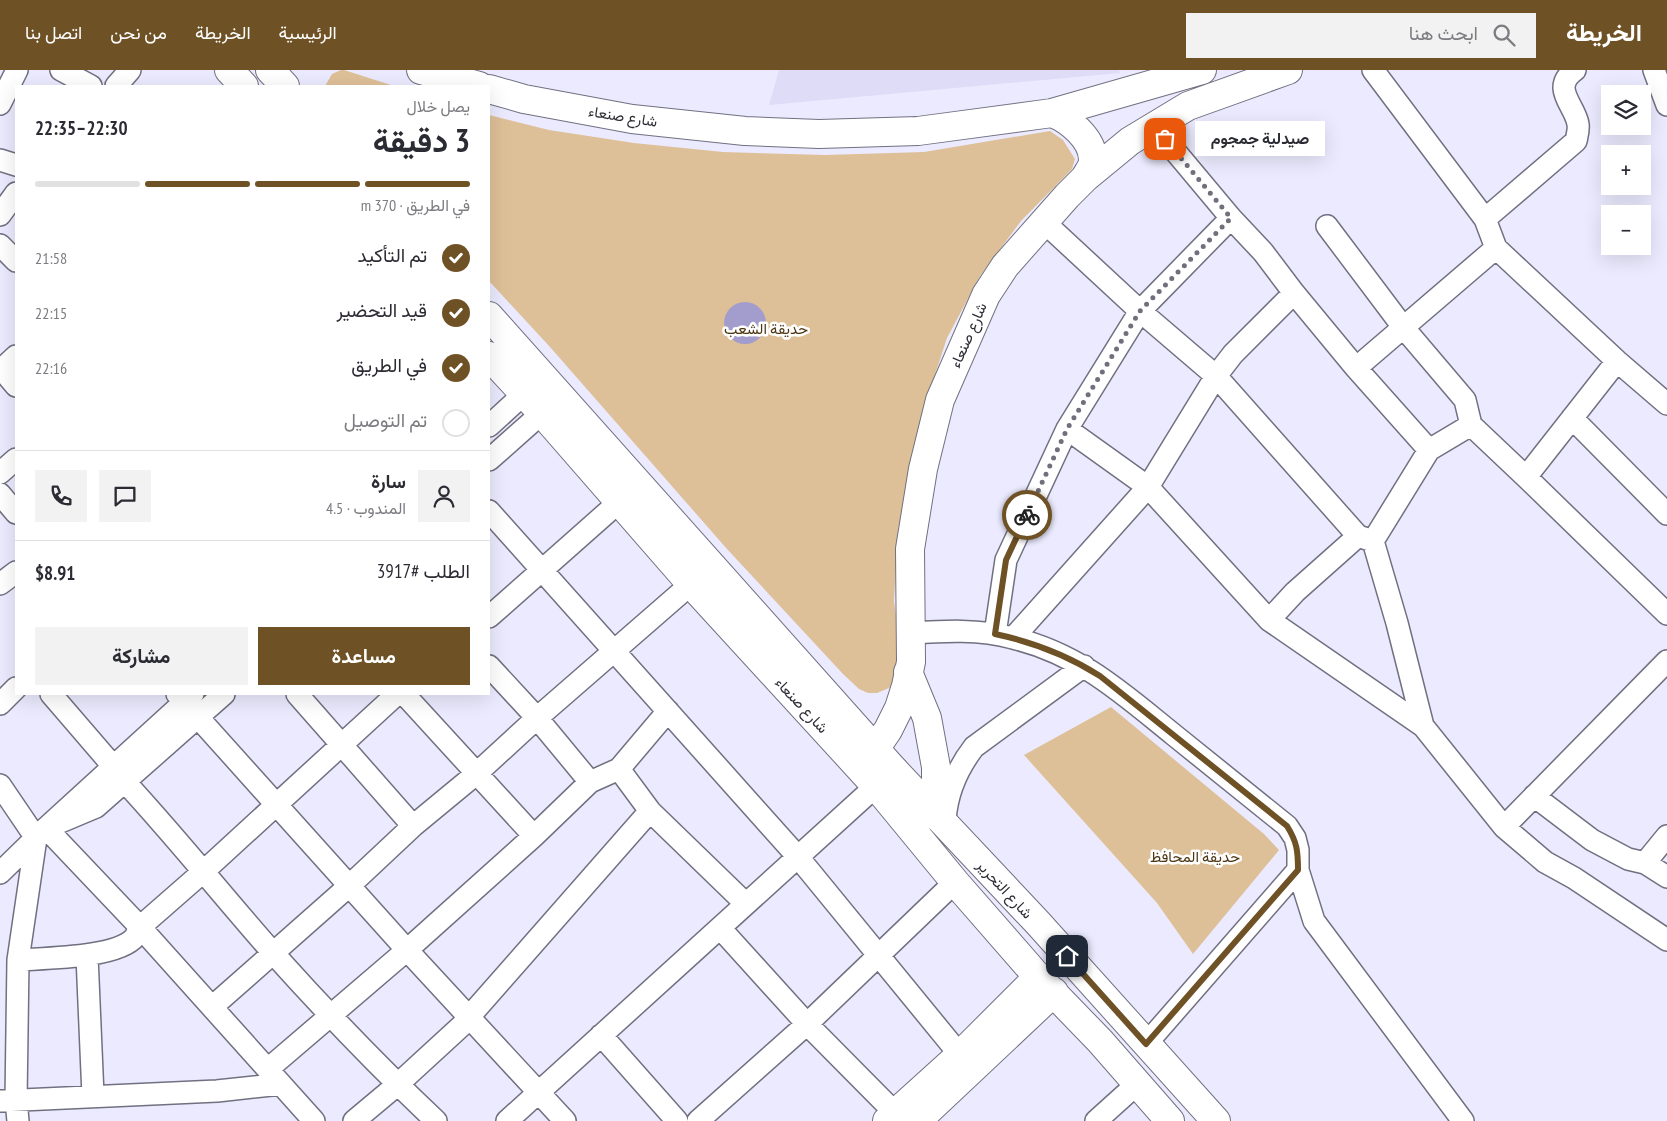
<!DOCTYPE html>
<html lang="ar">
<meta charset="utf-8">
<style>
body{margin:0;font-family:"PT Sans Narrow",Vazirmatn,sans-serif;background:#f2f2f3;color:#2b2b33;direction:rtl;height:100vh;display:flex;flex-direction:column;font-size:19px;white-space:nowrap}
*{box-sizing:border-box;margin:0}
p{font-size:16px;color:#7c7c81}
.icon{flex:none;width:28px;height:28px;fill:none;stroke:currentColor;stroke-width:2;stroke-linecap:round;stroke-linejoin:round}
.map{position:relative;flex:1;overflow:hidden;direction:ltr}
.sheet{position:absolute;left:15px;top:15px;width:475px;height:610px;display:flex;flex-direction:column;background:#fff;border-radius:0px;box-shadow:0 5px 20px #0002;direction:rtl}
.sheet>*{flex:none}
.controls{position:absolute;left:1601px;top:15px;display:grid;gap:10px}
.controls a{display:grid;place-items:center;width:50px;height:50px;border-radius:0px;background:#fff;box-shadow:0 5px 20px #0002;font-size:25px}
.pin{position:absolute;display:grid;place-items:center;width:42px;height:42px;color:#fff;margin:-21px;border-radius:10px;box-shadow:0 2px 8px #0006}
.courier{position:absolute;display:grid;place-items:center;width:50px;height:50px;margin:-25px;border:4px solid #6e5125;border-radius:50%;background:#fff;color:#222;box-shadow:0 1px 6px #0007}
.bubble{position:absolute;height:35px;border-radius:0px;background:#fff;box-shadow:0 5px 20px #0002;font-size:16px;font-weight:700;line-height:35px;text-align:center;direction:rtl}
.summary em{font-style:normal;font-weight:700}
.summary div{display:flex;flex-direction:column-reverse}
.summary{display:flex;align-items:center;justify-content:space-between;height:85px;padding:0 20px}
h1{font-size:32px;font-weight:700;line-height:38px}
.bar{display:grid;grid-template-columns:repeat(4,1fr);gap:8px 5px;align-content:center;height:60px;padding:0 20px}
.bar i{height:6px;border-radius:4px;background:#e1e1e2}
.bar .on{background:#6e5125}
.bar p{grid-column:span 4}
.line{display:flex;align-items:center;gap:12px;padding:0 20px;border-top:1px solid #e1e1e2}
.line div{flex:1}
.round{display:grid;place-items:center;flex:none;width:52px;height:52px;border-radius:0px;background:#f2f2f3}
ol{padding:0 20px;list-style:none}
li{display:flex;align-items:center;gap:15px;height:55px}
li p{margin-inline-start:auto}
li .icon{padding:5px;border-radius:50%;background:#6e5125;color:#fff;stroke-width:4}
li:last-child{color:#7c7c81}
li i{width:28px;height:28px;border:2px solid #e1e1e2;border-radius:50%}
.button{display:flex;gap:10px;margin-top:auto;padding:10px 20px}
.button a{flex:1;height:58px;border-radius:0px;background:#6e5125;color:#fff;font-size:20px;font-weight:700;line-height:58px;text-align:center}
.button a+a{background:#f2f2f3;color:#2b2b33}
header{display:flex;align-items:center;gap:30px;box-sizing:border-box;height:70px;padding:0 25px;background:#6e5125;color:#fff}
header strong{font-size:24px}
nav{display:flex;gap:28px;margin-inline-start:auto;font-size:18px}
.search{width:350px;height:45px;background:#f2f2f3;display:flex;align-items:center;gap:12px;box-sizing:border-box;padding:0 18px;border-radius:0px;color:#7c7c81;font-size:19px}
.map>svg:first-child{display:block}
.built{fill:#dedcf7}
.green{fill:#dec098}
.water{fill:#a29dcc}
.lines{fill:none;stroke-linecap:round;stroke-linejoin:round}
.minor-casing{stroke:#717081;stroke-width:24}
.major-casing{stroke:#717081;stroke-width:30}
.highway-casing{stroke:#717081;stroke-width:30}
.minor{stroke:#fff;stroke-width:21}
.major{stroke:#fff;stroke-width:28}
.highway{stroke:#fff;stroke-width:28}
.done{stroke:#706f7b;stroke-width:5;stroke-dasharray:0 9}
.route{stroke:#6e5125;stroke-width:6}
.labels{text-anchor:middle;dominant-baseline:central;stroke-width:5;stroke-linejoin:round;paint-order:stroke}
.street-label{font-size:15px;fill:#2e2d35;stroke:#fff}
.park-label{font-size:15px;fill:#4c3613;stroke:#fff}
</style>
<header>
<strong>الخريطة</strong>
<div class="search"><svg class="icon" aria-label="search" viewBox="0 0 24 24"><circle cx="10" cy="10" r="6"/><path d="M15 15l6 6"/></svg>ابحث هنا</div>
<nav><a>الرئيسية</a><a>الخريطة</a><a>من نحن</a><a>اتصل بنا</a></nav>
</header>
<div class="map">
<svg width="1667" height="1051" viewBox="0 0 1667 1051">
<rect width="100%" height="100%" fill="#ebeafe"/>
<path class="built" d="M779 0H1119L1120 3 769 35Z"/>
<path class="green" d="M341 0H344L394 16H325L332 4Z
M489 45 549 60 634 73 723 82 825 85 924 82 1050 61 1063 70 1075 89 1072 99 1021 151 980 206 947 268 926 332 912 389 898 460 894 531 902 590 899 609 889 618 877 623H868L859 619 843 604 727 479 550 277 489 211Z
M1111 637 1264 764 1279 780 1193 884 1157 833 1024 685Z"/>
<path class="water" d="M724 253a21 21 0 1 1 42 0a21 21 0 1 1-42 0Z"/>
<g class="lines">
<g class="minor-casing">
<path id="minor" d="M61 0 91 16
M1373 0 1485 149 1496 178 1617 291 1667 334
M1654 0 1667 35
M116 16 130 0
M0 34 17 0
M1154 56 1231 148 1263 182 1294 223 1356 298 1429 380 1471 355 1526 407 1667 544
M0 90 16 95
M0 145 16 123
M1485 149 1576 71C1577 66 1579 59 1578 54 1575 35 1550 18 1575 0
M1044 152 1140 241 1216 306 1358 466 1373 471 1397 553 1423 656
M1327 156 1403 257 1465 330 1471 355
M0 175 16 191
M0 297 16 316
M1356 298 1496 178
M0 301 16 286
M1572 348 1667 444
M489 356 524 324
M1067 359 1148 417 1269 550 1423 656 1504 757 1545 792 1574 808 1667 870
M489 390 542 343
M0 403 16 389
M1526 407 1617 291
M0 424 16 443
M489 441 798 787 960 985
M1373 471 1429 380
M0 514 16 502
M489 547 619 432
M1269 550 1295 522 1358 466
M911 563C945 561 979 559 1013 568 1080 584 1123 624 1174 665 1212 696 1250 726 1287 756L1295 768 1298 780V800L1314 851 1463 1051
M995 564 1006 490 1067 359 1140 241 1231 148
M1013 568 1148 417 1216 306 1233 284 1294 223
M489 596 537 648 590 712
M51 624 113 696 112 698C169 758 220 823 274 884 326 942 380 998 436 1051
M177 624 407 880 565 1051
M193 624 46 758 96 737 224 624
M297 624 413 756
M404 624 534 766
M0 634 16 618
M619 699 650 741 746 834
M0 715 36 768 18 890 16 1030 18 1051
M1534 726 1592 770 1628 789 1645 793 1667 807
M945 750C947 722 957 699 974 677L1084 596
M1504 757 1667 591
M1645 793 1667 766
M0 803 46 758 140 857 314 1051
M720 858 807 954 903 1051
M87 886 93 1026
M18 890C45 888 118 888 135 867 137 864 138 860 140 857L204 801 397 624
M212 937 349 816 413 756 476 704 537 648 691 514
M601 965 677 1051
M1146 974 1298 800
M268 999 407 880 534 766 590 712 619 699 668 641
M0 1031 217 1021 281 1014
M354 1051 397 1015 470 948 469 947 650 741
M507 1051 876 716
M698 1051 807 954 955 812
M1096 1051 1137 1014"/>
</g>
<g class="major-casing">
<path id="major" d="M894 700 1038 853 1216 1051
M876 716 955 812 1038 907 1100 971 1170 1051
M887 1051 960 985 1038 907
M917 1051 1054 922"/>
</g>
<g class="highway-casing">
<path id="highway" d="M229 0 244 16
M270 0 285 16
M421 0 479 16
M489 19 524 29 632 49 745 61 819 64 918 61 1052 43 1202 0
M1052 43C1069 49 1093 69 1093 90 1093 97 1088 102 1085 108
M489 246 894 700
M489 286 542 343 691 514 876 716
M908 602 927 648 936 697V746
M875 679 888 660 899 638 906 616 911 592 910 479 923 399 940 330 986 225 1005 196 1067 126 1085 108 1130 71 1188 36 1288 0"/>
</g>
<use href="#minor" class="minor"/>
<use href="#major" class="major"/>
<use href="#highway" class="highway"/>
</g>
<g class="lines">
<path class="done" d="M1027 445 1067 359 1140 241 1231 148 1165 69"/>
<path class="route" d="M1027 445 1006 490 995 564C1033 572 1067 585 1100 606L1287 756C1297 772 1298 781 1298 800L1146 974 1067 886"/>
</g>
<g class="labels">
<g class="street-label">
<text transform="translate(623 46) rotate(9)">شارع صنعاء</text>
<text transform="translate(968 265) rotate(-66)">شارع صنعاء</text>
<text transform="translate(802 635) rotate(47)">شارع صنعاء</text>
<text transform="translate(1005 819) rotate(47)">شارع التحرير</text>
</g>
<g class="park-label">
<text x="766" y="258">حديقة الشعب</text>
<text x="1195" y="786">حديقة المحافظ</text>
</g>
</g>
</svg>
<div class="controls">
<a><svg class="icon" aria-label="layers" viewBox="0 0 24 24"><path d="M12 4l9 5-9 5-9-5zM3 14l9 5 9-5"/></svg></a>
<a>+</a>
<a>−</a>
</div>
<div class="pin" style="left:1165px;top:69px;background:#ea580c"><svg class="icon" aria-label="bag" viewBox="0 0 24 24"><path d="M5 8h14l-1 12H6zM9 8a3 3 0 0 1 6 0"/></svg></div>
<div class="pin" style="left:1067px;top:886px;background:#1f2937"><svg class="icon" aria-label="home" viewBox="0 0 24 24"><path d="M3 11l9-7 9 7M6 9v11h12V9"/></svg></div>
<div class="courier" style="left:1027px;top:445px"><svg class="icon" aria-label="bike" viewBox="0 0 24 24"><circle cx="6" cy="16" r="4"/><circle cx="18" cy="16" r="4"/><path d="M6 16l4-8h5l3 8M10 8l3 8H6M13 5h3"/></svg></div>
<div class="bubble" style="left:1195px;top:51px;width:130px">صيدلية جمجوم</div>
<section class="sheet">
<div class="summary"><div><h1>3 دقيقة</h1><p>يصل خلال</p></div><em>22:30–22:35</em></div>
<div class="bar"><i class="on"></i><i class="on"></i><i class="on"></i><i></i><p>في الطريق · 370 m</p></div>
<ol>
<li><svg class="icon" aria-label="check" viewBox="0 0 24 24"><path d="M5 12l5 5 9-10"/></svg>تم التأكيد<p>21:58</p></li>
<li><svg class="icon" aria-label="check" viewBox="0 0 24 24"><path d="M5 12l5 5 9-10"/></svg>قيد التحضير<p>22:15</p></li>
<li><svg class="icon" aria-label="check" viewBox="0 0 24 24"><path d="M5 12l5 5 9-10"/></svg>في الطريق<p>22:16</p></li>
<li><i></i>تم التوصيل</li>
</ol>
<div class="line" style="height:90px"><a class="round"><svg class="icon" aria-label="person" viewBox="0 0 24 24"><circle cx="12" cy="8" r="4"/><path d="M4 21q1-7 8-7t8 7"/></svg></a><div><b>سارة</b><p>المندوب · 4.5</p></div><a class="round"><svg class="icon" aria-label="chat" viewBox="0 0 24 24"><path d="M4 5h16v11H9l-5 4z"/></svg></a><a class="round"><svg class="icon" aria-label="phone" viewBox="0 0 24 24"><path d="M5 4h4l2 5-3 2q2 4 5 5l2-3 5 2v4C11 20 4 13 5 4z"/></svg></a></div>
<div class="line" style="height:65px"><div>الطلب #3917</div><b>$8.91</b></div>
<div class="button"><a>مساعدة</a><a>مشاركة</a></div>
</section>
</div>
